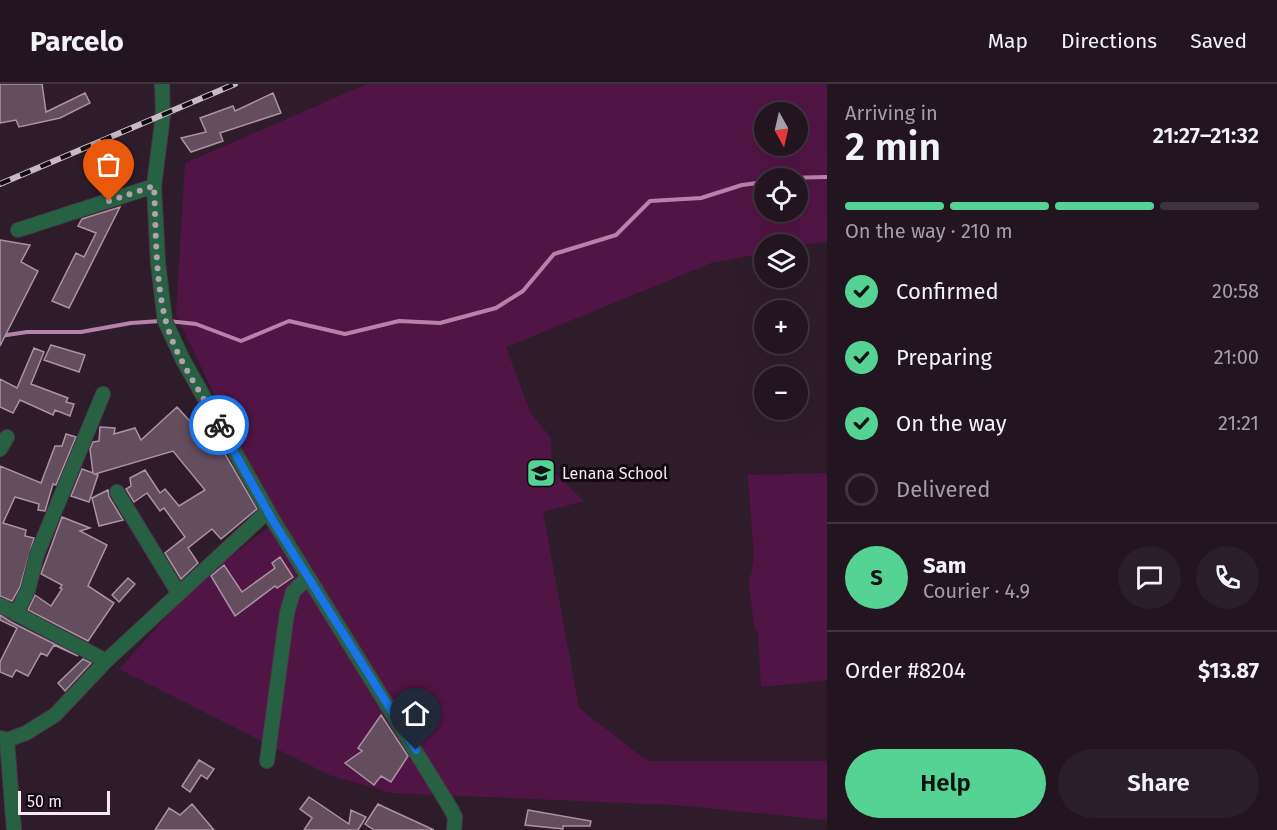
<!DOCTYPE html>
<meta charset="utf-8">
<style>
body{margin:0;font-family:"Fira Sans",sans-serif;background:#2a1e29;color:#f1f3f6;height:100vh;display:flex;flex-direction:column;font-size:22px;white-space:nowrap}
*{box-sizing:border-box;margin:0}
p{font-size:20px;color:#a29fa5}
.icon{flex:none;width:33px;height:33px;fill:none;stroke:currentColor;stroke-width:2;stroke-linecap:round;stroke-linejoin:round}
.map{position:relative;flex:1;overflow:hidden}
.panel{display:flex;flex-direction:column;background:#221520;width:450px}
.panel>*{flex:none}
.needle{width:39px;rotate:172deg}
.fabs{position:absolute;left:754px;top:18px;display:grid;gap:12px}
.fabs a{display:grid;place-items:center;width:54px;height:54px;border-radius:50%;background:#221520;box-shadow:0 6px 24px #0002,0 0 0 2px #3f343e;font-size:30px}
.scale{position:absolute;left:18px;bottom:15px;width:92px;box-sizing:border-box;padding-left:6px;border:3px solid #f6e9f2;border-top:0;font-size:16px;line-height:21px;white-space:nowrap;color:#f6e9f2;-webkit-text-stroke:4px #11090f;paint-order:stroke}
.pin{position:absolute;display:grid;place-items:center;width:51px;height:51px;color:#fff;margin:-62px -26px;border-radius:50% 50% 50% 0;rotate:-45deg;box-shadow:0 0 6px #0007}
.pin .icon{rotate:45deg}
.courier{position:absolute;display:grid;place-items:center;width:60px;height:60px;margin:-30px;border:4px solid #1a73e8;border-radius:50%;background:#fff;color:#222;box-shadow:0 2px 8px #0007}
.summary em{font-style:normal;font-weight:600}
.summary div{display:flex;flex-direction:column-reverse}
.summary{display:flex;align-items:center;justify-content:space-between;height:102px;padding:0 18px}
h1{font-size:39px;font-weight:600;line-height:45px}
.bar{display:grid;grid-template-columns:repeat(4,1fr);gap:9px 6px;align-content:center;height:72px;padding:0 18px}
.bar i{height:8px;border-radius:4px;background:#3f343e}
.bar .on{background:#54d395}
.bar p{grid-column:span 4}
.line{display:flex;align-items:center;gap:15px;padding:0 18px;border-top:2px solid #3f343e}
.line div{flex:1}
.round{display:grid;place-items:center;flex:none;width:63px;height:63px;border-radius:32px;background:#2a1e29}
ol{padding:0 18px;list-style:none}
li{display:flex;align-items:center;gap:18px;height:66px}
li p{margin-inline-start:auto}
li .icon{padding:6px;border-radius:50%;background:#54d395;color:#111;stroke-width:4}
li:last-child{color:#a29fa5}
li i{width:33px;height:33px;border:3px solid #3f343e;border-radius:50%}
.cta{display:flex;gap:12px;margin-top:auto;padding:12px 18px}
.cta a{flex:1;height:69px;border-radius:36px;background:#54d395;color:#111;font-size:24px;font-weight:600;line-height:69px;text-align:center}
.cta a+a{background:#2a1e29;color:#f1f3f6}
header{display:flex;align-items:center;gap:36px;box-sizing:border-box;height:84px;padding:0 30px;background:#221520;border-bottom:2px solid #3f343e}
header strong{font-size:28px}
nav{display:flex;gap:33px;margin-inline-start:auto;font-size:21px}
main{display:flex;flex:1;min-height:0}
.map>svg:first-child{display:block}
.green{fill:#511545;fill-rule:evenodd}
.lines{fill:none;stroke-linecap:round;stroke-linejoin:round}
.stream{stroke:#b782aa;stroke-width:4}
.building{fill:#644e5e;stroke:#aa93a3;stroke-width:1.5}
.minor-casing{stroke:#4a3946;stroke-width:16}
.minor{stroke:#266143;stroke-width:14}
.rail-casing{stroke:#c8bac4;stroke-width:6}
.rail{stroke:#11090f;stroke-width:4;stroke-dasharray:11;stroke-linecap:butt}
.done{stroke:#b0a1ac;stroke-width:6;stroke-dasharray:0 10.8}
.route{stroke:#1a73e8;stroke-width:8}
.labels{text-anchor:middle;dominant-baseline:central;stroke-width:6;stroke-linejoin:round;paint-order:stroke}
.poi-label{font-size:16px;fill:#f6e9f2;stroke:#11090f;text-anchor:start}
</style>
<header>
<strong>Parcelo</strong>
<nav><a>Map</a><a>Directions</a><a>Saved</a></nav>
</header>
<main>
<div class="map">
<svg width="827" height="746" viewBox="0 0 827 746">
<rect width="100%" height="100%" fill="#2e1c2a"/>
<path class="green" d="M367 0H827V157L798 162 765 160V169L711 179 506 263 530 328 551 354 552 386 584 417 543 428 579 624 647 677H827V736L675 721 391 709 329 691 119 585 198 498 279 435 229 342 176 230 185 79ZM765 28H798V62H765ZM765 94H798V128H765Z
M824 389 827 392V596L761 603 758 548 754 543 749 499 754 475 748 391Z"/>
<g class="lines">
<path class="stream" d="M784 94 827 93
M168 237 196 240 241 257 289 237 345 250 399 237 440 239 496 224 523 207 554 170 616 151 650 117 701 114 742 101 765 98
M0 252 27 248H81L131 239 161 237"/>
</g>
<path class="building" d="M0 0H42L46 28 85 9 90 19 60 34 19 43 16 36 0 39Z
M273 9 281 29 220 49 223 57 191 68 181 54 206 48 200 34 233 22 235 27Z
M120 123 69 224 52 217 76 169 84 173 96 149 78 142 82 135Z
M0 156 30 161 21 178 38 187 0 262Z
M51 261 85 271 79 288 44 276Z
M34 264 44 268 31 300 68 314 66 318 74 320 70 332 55 326 53 331 20 316 13 329 0 323V295L17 304Z
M177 323 208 357 213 354 225 370 257 425 221 455 212 445 188 464 198 479 181 495 165 469 185 453 164 424 160 427 147 409 134 418 126 405 131 402 130 394 145 386 160 409 165 405 179 422 205 406 173 367 95 390 98 391 89 418 71 412 82 385 93 389 90 365 93 358 99 357 100 343 115 344 114 350 135 344 141 356Z
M66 350 76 353 56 401 53 400 45 427 38 426 39 420 15 413 3 439 26 446 25 452 34 454 20 503 12 517 0 512V382L41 399 55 362H62Z
M108 406 109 413 123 436 99 442 92 414Z
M62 433 90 444 80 447 107 461 88 502 114 519 88 557 28 526 35 511 51 522 62 505 60 504 62 501 41 490Z
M280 473 293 493 277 504 275 502 235 532 211 492 224 481 242 508 275 484 272 479Z
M128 494 135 500 119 518 112 511Z
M0 531 11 538 78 572 54 561 47 572 41 569 28 592 16 586 12 593 0 588V578L17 544 0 536Z
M83 575 91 579 65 607 58 599Z
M381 631 408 672 391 698 381 692 374 701 345 679 362 667 358 664Z
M199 676 214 685 207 695 201 691 190 708 182 702Z
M309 713 349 740 351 726 366 733 358 746H304L312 734 300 725Z
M192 720 214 746H155L169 724 180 731Z
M378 720 384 723 434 746H374L365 740Z
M528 726 591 737 590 742H563V745L525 741Z"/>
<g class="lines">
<g class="minor-casing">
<path id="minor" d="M18 146 154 102
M0 365 7 353
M117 408 178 508
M268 428 451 725 455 733 454 746
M0 521 106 577
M16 530 28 506 37 470 103 310
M0 654 7 656 26 649 55 631 106 577 268 427 183 276 165 237 158 179 154 102 163 31 162 0
M7 656 14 746
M267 677 287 529 293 508 308 493"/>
</g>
<use href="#minor" class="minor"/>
<g class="rail-casing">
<path id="rail" d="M0 100 235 0"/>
</g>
<use href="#rail" class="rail"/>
</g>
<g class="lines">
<path class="done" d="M109 117 154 102C156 145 155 192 165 234 174 272 201 308 219 341"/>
<path class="route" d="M219 341 273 437 416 666"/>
</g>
<defs>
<g id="school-square" transform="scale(1.5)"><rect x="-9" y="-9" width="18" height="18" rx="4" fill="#54d395" stroke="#11090f"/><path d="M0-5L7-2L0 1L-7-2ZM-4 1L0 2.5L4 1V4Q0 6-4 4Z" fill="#111"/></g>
</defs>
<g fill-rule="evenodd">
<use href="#school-square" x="541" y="389"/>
</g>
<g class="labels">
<g class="poi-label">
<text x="562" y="389">Lenana School</text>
</g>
</g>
</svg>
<div class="fabs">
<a><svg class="needle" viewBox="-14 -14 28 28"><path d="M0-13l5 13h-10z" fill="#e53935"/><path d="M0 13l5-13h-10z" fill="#a29fa5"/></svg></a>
<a><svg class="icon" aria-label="locate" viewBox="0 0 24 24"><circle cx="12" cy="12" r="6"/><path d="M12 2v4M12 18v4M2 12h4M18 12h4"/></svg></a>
<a><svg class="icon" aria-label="layers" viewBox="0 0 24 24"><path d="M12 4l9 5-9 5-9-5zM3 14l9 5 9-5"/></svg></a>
<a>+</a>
<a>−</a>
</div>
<div class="scale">50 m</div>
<div class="pin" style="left:109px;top:117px;background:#ea580c"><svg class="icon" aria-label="bag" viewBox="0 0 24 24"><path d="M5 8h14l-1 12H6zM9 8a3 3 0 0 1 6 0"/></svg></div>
<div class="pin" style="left:416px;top:666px;background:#1f2937"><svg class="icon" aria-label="home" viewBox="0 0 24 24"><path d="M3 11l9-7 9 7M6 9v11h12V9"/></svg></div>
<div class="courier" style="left:219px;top:341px"><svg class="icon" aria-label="bike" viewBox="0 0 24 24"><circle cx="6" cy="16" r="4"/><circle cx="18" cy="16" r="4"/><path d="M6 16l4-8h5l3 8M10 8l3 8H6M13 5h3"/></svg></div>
</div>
<section class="panel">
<div class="summary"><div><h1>2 min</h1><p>Arriving in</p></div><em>21:27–21:32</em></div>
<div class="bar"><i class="on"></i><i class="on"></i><i class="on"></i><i></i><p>On the way · 210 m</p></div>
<ol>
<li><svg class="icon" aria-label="check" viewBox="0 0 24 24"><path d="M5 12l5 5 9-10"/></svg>Confirmed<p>20:58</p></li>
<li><svg class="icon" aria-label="check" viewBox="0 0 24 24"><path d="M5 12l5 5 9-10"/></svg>Preparing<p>21:00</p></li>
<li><svg class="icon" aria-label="check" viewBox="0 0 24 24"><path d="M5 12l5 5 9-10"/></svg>On the way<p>21:21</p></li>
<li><i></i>Delivered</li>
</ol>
<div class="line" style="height:108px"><b class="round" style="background:#54d395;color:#111">S</b><div><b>Sam</b><p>Courier · 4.9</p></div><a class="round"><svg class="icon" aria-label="chat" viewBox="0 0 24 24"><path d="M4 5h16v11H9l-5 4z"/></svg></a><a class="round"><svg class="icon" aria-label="phone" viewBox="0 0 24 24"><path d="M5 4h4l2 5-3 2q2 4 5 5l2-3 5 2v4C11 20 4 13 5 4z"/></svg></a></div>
<div class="line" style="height:78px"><div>Order #8204</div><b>$13.87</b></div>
<div class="cta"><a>Help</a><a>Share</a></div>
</section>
</main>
